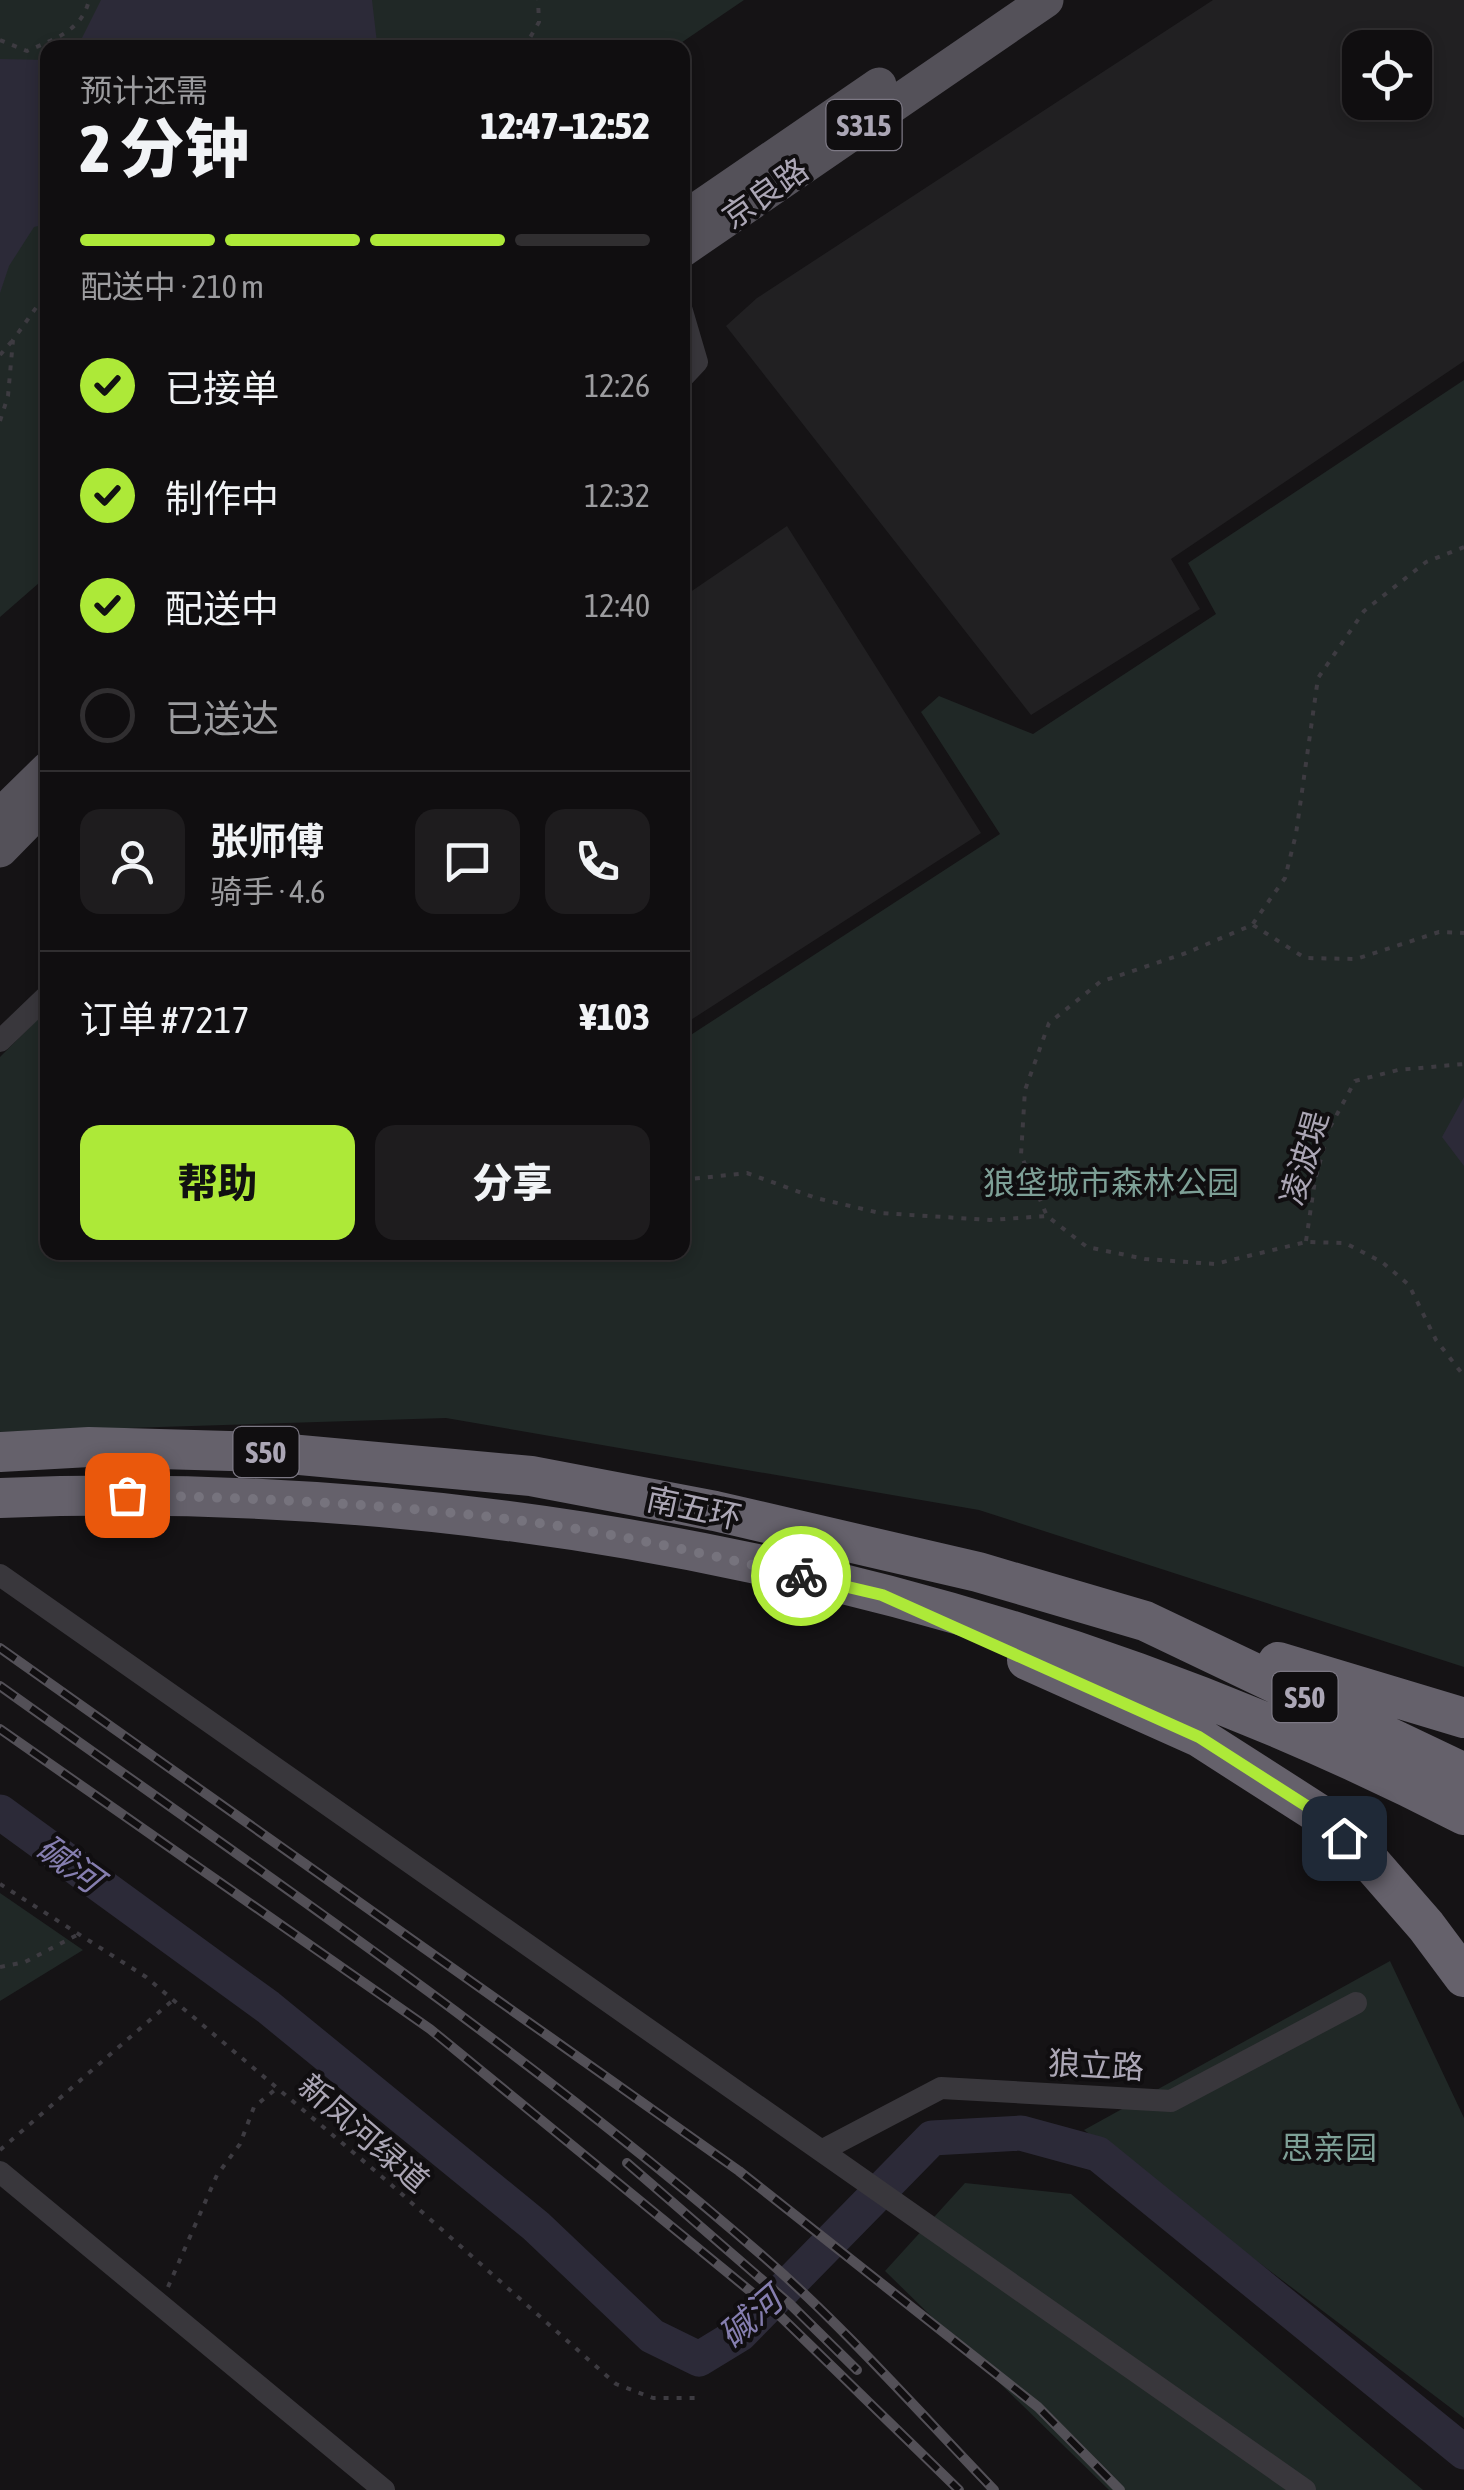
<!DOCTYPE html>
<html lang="zh">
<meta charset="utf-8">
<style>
body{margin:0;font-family:"Asap Condensed","Noto Sans SC",sans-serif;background:#1e1c1e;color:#f1f3f6;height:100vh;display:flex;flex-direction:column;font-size:38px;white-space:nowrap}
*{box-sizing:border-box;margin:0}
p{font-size:32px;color:#9c9c9f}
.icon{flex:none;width:55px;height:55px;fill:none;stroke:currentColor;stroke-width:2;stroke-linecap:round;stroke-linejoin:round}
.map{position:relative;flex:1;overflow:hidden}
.side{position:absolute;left:40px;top:40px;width:650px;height:1220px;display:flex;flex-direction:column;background:#100e10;border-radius:20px;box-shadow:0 5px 15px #0003,0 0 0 2px #302e30}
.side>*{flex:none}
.tools{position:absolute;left:1342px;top:30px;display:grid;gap:20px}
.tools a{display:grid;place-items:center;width:90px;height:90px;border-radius:20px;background:#100e10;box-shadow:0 5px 15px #0003,0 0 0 2px #302e30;font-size:50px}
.pin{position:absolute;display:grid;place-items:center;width:85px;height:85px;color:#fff;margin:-42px;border-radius:20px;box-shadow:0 5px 15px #0006}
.courier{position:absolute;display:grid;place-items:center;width:100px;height:100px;margin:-50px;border:8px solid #ade938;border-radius:50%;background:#fff;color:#222;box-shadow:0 2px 12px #0007}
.summary em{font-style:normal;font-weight:800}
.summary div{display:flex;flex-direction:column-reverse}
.summary{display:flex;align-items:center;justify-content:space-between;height:170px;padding:0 40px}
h1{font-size:65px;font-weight:800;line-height:75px}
.bar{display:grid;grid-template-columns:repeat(4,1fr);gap:15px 10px;align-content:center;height:120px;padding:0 40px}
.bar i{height:12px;border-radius:8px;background:#302e30}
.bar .active{background:#ade938}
.bar p{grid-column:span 4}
.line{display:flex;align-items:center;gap:25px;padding:0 40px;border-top:2px solid #302e30}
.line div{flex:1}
.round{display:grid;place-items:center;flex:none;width:105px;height:105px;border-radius:20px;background:#1e1c1e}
ol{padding:0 40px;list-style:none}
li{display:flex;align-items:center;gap:30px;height:110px}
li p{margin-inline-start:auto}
li .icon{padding:10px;border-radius:50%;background:#ade938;color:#111;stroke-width:4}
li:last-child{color:#9c9c9f}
li i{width:55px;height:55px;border:5px solid #302e30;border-radius:50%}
.primary-button{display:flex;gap:20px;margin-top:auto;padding:20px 40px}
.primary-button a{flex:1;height:115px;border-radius:20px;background:#ade938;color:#111;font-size:40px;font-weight:800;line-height:115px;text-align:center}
.primary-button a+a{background:#1e1c1e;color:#f1f3f6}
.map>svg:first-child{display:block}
.built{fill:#212022;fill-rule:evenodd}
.green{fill:#202826}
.water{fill:#2c2a38}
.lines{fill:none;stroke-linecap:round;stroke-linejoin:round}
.river{stroke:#2c2a38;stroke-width:35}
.path{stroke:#3d3b41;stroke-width:4;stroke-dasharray:5 8;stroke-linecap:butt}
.minor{stroke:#39373c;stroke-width:22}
.primary{stroke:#545159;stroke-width:35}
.motorway{stroke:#65616b;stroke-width:40}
.rail-casing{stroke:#535057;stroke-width:10}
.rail{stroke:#100e10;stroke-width:6;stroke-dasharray:19;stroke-linecap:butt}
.done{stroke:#76737d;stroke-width:10;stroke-dasharray:0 18}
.route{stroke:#ade938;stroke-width:12}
.labels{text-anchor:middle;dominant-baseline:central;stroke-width:8;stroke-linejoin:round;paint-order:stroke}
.shield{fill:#100e10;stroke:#7c7884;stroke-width:2.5}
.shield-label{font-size:30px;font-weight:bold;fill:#aba6b5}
.street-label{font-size:32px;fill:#aba6b5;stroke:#100e10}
.park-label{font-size:32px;fill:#7d9f96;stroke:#100e10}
.water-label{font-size:35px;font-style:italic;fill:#857eaf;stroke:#100e10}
</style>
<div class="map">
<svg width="1464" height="2490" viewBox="0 0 1464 2490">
<rect width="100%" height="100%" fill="#151315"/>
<path class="built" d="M1213 0H1464V361L1171 559 1200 609 1031 715 726 326 757 298ZM1360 48H1415V102H1360Z
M787 526 981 833 683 1025V597Z"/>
<path class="green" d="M0 0H744L675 47 48 48 47 576 0 617Z
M1464 380V1667L979 1510 446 1418 0 1432V1057L47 1010 48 1252H682L683 1040 1000 834 921 712 939 696 1033 734 1216 614 1188 563Z
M0 1893 83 1950 0 2001Z
M1390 1961 1464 2118V2418L1084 2130Z
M965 2183 1071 2194 1423 2490H1109L885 2271Z"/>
<path class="water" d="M101 0H372L377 43 370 48 73 47 79 44Z
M0 59 48 60 47 224 34 227 9 266 0 293Z
M1464 1097V1166L1442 1137Z"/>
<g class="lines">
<path class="river" d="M0 1812 268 2007 536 2226 652 2336 699 2359 740 2334 932 2138 1021 2133 1098 2154 1464 2452"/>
<path class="path" d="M0 40 27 51C54 39 82 31 89 0
M524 48 539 22 538 0
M0 355 13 340
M0 421 8 396 13 340 48 291
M1464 547 1426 562 1364 611 1318 678 1296 834 1285 878 1252 925 1186 953 1100 982 1049 1023 1025 1090 1021 1155 1047 1216 1087 1247 1145 1259 1215 1264 1306 1242 1345 1243 1382 1262 1409 1285 1436 1340 1464 1376
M1253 925 1305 958 1356 959 1439 932 1464 933
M682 1180 747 1173 816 1198 880 1213 990 1220 1047 1216
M1306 1241 1315 1180 1329 1129 1355 1081 1398 1070 1464 1064
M0 1884 146 1977 387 2181 616 2384 653 2398H699
M0 1967 25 1962 79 1934
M0 2150 173 2000
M168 2287 217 2175 240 2144 254 2107 277 2088"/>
<path class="minor" d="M682 311 697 362 682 378
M0 1041 48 995
M0 1575 1305 2490
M823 2150 941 2088 1171 2101 1356 2003
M0 2172 384 2490"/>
<path class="primary" d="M682 220 879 85
M682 250 1046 0
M6 810 48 769
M0 850 48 801"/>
<path class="motorway" d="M0 1452 89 1447 267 1452 531 1476 715 1511 978 1572 1145 1621 1464 1773
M0 1498C499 1478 1020 1586 1464 1815
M1027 1660 1199 1737 1316 1812 1372 1864 1426 1926 1464 1977
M1278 1662 1464 1718"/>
<g class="rail-casing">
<path id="rail" d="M0 1648 739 2171 1038 2407 1120 2490
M0 1686C259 1871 525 2049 765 2258 846 2329 919 2412 994 2490
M0 1729 430 2029 777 2313 959 2490
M627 2163 790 2304 857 2370"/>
</g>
<use href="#rail" class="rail"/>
</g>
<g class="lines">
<path class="done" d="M127 1495C259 1498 392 1504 523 1521 617 1533 709 1555 801 1576"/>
<path class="route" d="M801 1576 882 1595 1199 1737 1316 1812 1344 1838"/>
</g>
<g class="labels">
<g class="shield">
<rect x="826.5" y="100" width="75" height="50" rx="8"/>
<rect x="233.5" y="1427" width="65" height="50" rx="8"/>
<rect x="1272.5" y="1672" width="65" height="50" rx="8"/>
</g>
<g class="shield-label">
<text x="864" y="125">S315</text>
<text x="266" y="1452">S50</text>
<text x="1305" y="1697">S50</text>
</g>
<g class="street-label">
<text transform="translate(765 193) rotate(-35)">京良路</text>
<text transform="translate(1304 1158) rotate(-74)">凌波堤</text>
<text transform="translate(694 1508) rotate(12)">南五环</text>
<text transform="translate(1096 2065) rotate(3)">狼立路</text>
<text transform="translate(364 2133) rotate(41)">新凤河绿道</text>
</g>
<g class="park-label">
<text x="1111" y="1182">狼垡城市森林公园</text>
<text x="1329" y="2147">思亲园</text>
</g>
<g class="water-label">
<text transform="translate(70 1863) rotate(36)">碱河</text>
<text transform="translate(750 2317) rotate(-41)">碱河</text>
</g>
</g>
</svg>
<div class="tools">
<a><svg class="icon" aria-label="locate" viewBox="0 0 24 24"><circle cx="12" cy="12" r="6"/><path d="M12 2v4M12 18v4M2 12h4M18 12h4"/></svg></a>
</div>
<div class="pin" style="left:127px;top:1495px;background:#ea580c"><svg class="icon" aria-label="bag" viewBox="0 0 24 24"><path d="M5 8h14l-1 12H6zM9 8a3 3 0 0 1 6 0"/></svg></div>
<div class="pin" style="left:1344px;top:1838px;background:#1f2937"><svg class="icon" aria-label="home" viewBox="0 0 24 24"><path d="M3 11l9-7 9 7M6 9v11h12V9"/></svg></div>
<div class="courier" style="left:801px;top:1576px"><svg class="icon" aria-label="bike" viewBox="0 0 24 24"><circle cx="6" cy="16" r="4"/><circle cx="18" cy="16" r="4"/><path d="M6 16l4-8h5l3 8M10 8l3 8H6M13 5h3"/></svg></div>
<section class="side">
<div class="summary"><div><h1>2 分钟</h1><p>预计还需</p></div><em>12:47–12:52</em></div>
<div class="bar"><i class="active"></i><i class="active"></i><i class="active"></i><i></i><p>配送中 · 210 m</p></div>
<ol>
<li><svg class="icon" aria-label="check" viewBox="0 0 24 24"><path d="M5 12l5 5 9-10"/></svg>已接单<p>12:26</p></li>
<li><svg class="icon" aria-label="check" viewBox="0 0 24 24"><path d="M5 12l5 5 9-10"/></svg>制作中<p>12:32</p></li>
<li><svg class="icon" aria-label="check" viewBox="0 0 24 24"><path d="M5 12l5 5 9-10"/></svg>配送中<p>12:40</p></li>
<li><i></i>已送达</li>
</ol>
<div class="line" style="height:180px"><a class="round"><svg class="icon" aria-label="person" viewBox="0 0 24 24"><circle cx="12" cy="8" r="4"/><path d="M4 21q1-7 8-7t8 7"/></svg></a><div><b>张师傅</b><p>骑手 · 4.6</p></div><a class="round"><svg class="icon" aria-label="chat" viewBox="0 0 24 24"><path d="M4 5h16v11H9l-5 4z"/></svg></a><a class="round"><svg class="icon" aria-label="phone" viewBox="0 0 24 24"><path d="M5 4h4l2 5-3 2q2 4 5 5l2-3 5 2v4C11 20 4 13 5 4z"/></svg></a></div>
<div class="line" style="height:130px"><div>订单 #7217</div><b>¥103</b></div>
<div class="primary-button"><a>帮助</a><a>分享</a></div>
</section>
</div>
